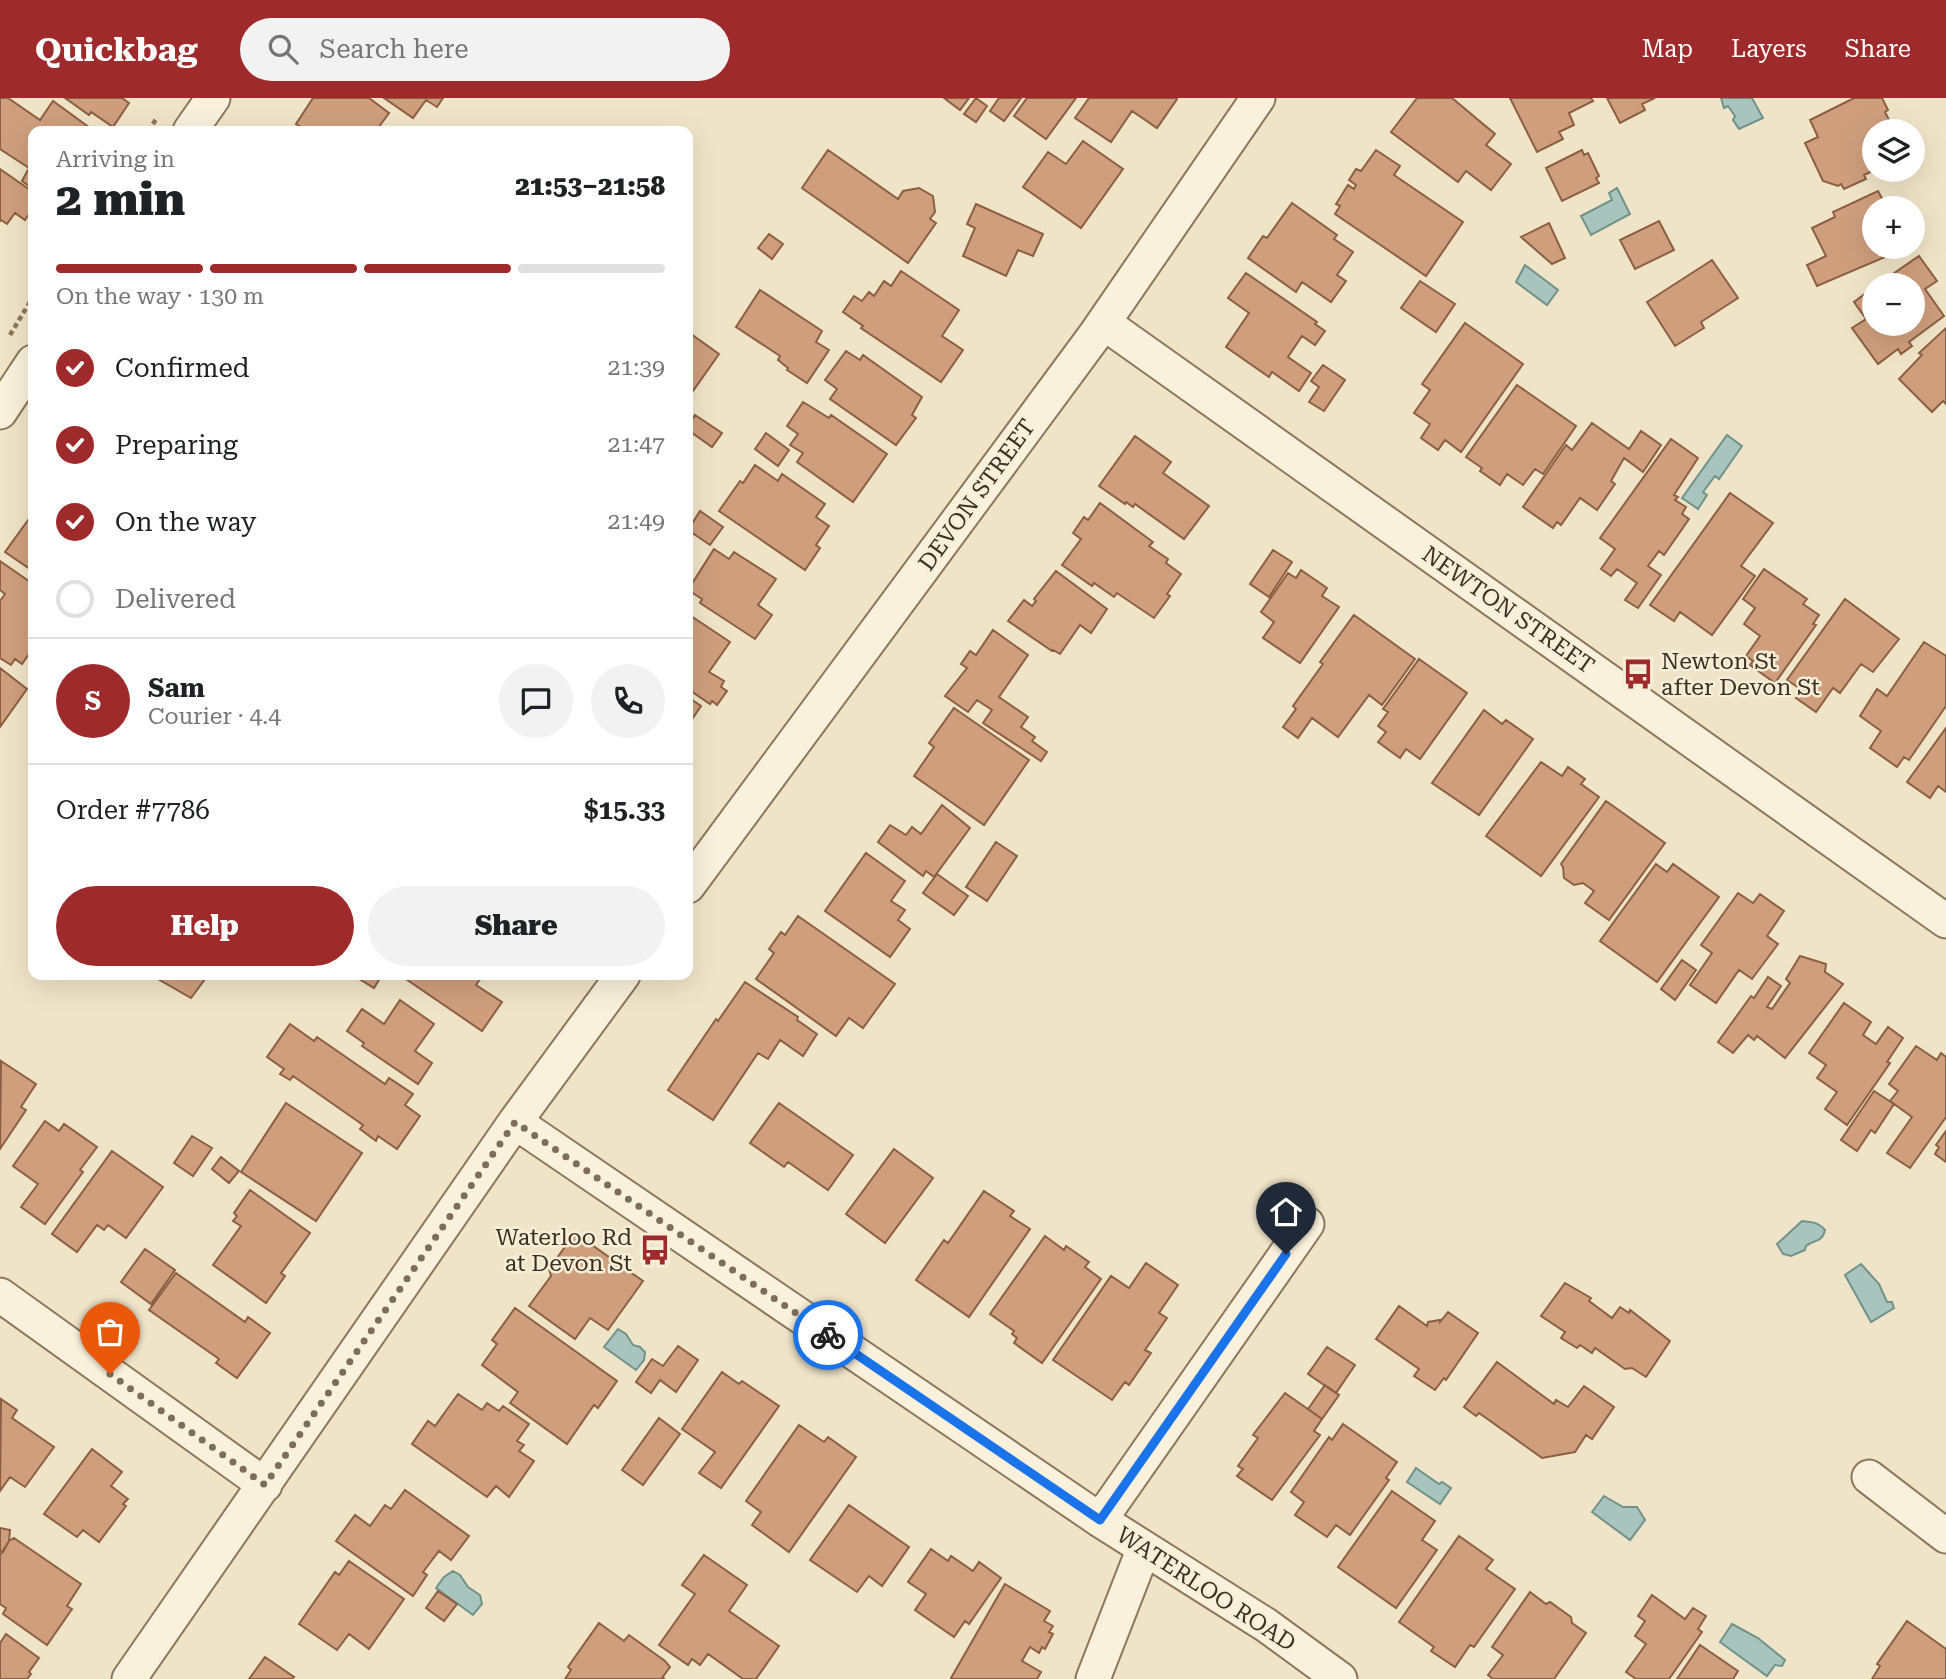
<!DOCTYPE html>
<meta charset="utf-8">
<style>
body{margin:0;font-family:"Roboto Serif",serif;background:#f2f2f2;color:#202124;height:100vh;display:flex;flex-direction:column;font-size:26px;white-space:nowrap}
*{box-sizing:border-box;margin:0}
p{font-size:23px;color:#757577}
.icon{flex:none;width:38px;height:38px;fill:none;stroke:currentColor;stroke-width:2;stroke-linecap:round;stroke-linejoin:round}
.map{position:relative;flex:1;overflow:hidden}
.drawer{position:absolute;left:28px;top:28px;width:665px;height:854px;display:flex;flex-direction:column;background:#fff;border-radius:14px;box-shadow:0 7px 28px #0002}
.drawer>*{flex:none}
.fabs{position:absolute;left:1862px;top:21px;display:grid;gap:14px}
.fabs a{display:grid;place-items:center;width:63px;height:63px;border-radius:50%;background:#fff;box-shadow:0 7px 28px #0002;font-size:35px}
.pin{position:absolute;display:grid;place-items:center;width:60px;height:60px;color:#fff;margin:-72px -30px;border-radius:50% 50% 50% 0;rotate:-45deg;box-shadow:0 0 7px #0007}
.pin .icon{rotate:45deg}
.courier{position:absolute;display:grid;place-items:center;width:70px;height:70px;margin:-35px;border:5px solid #1a73e8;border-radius:50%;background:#fff;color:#222;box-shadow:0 2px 9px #0007}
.summary em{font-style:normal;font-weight:800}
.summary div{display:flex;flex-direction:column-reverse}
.summary{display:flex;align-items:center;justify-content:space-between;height:119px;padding:0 28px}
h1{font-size:46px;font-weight:800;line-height:52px}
.bar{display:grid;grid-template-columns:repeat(4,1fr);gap:10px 7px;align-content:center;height:84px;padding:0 28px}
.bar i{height:9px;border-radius:5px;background:#e0e0e0}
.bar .selected{background:#9e2a2b}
.bar p{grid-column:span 4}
.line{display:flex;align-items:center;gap:18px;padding:0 28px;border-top:2px solid #e0e0e0}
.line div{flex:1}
.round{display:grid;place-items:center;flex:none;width:74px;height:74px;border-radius:37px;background:#f2f2f2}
ol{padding:0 28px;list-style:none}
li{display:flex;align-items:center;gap:21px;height:77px}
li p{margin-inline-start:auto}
li .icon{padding:7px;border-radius:50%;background:#9e2a2b;color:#fff;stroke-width:4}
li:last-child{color:#757577}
li i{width:38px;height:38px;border:4px solid #e0e0e0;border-radius:50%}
.cta{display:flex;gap:14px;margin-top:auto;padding:14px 28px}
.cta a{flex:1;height:80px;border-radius:42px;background:#9e2a2b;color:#fff;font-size:28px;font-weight:800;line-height:80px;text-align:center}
.cta a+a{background:#f2f2f2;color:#202124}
header{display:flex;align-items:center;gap:42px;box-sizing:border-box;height:98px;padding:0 35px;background:#9e2a2b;color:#fff}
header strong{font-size:33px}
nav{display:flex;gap:38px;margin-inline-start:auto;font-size:24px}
.search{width:490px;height:63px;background:#f2f2f2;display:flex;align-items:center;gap:18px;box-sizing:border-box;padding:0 24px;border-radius:38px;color:#757577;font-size:26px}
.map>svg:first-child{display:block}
.water{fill:#a9c4bc;stroke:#6f938a;stroke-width:2}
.building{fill:#cf9f7d;stroke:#8d5f41;stroke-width:2}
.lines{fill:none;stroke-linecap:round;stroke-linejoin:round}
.street-casing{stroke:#8d765c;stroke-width:37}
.path{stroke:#8d765c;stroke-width:4.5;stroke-dasharray:5 3.5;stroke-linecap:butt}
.street{stroke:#faf1dc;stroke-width:33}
.done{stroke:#7c6e5b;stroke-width:7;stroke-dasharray:0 12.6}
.route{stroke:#1a73e8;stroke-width:9}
.labels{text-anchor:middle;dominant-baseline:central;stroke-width:5;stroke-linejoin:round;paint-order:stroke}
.street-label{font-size:23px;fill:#3d2e20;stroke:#f7eed8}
.poi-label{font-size:23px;fill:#3d2e20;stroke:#f7eed8;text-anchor:start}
</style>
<header>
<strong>Quickbag</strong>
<div class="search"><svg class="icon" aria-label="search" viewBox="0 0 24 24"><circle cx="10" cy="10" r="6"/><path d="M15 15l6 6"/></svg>Search here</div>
<nav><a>Map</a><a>Layers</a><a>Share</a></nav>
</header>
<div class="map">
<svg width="1946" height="1581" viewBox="0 0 1946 1581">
<rect width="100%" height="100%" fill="#f0e4c8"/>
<path class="water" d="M1721 0H1752L1763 20 1739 31 1733 22 1735 18 1728 8 1724 10Z
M1617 90 1630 116 1591 137 1581 118 1612 102 1609 95Z
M1525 167 1558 192 1547 207 1516 184Z
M1727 337 1742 348 1719 381 1715 378 1703 394 1707 397 1698 411 1682 400Z
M1802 1123C1812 1124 1818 1124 1825 1132 1822 1145 1815 1141 1806 1148L1805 1152 1791 1158 1783 1156 1777 1146Z
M1861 1166 1879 1186 1887 1204H1892L1894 1210 1871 1224 1845 1177Z
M618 1231 626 1236 633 1247 640 1249 645 1254 644 1262 636 1272 604 1249Z
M1416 1370 1439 1386 1442 1384 1451 1390 1440 1406 1407 1384Z
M1604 1398 1623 1409H1637L1645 1422 1630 1442 1592 1414Z
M453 1473 460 1477 468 1489 480 1497 482 1506 473 1517 436 1490 444 1479Z
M1732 1526 1758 1540 1785 1562 1782 1568 1775 1567 1767 1578 1720 1544Z"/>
<path class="building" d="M0 0H8L40 22 53 3 90 30 88 33H33V91L22 83 29 70 0 51Z
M65 0H122L129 5 113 29 91 14 89 17Z
M313 0H369L389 15 376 33H303L305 32 296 26Z
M384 0H443L437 9 426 2 413 20Z
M944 0H969L960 12Z
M976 0 987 8 976 24 964 16Z
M999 0H1021L1004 23 990 13Z
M1027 0H1076L1046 41 1014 18Z
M1089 0H1176L1177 1 1157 30 1132 13 1111 44 1075 20Z
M1417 0H1452L1495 36 1486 47 1511 66 1491 92 1466 73 1458 84 1391 34Z
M1510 0H1591L1593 3 1569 15 1574 27 1559 34 1563 41 1537 54Z
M1607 0H1655L1642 6 1645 12 1620 25Z
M1854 0H1882L1888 12 1885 14 1892 28 1883 33H1874L1875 72 1864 77 1866 81 1844 91 1841 86 1838 88 1823 83 1805 45 1818 39 1810 22Z
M1083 43 1123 71 1081 130 1023 89 1048 54 1066 66Z
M828 52 898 101 903 93 919 90 933 98 935 114 930 121 936 125 908 165 802 90Z
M1376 52 1400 68 1394 77 1463 124 1426 178 1335 116 1340 108 1336 106 1348 87 1354 91 1356 87 1349 82 1356 71 1361 73Z
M1582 52 1584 57 1588 55 1599 78 1596 80 1599 85 1562 103 1546 70Z
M0 71 33 94V110L25 122 15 115 7 126 1 122 0 123Z
M1878 93 1887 110H1874V149H1897L1899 153 1817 188 1807 167 1826 158 1812 130 1835 119 1833 114Z
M1292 105 1337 137 1334 141 1353 154 1337 177 1346 183 1331 204 1302 184 1296 194 1248 160 1263 138 1267 140Z
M976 106 1043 136 1033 158 1018 152 1006 178 963 158 975 130 967 126Z
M1659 123 1674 152 1635 171 1620 142Z
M1549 125 1565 160 1552 166 1521 139Z
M769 136 783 146 772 161 758 150Z
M1919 158 1937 183 1925 191 1944 218 1909 244 1912 248 1901 256 1898 251 1878 266 1852 230 1866 221 1854 204 1874 189V226H1913V187H1877Z
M1712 162 1738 200 1701 224 1704 230 1675 248 1647 204Z
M901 173 959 212 942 238 963 252 941 284 861 230 863 228 843 214 854 198 862 203 869 194 874 198 884 183 891 188Z
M1246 175 1317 224 1315 226 1325 233 1315 247 1302 238 1288 259 1311 275 1299 293 1272 274 1269 279 1226 249 1249 215 1228 200Z
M1420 183 1455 206 1436 234 1401 210Z
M760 192 822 233 816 244 829 252 807 285 787 272 788 270 778 262 780 258 736 229Z
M1465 225 1523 266 1461 354 1445 342 1438 352 1421 340 1430 326 1414 315 1430 292 1422 286Z
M1946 230V306L1943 303 1932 314 1899 281 1922 257 1919 255Z
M691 236 719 256 688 300V240Z
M846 253 860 262 863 257 922 299 912 317 916 320 896 347 830 301 837 291 825 282Z
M1323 267 1345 282 1324 313 1309 304 1319 289 1311 283Z
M1517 287 1576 328 1543 376 1535 371 1523 387 1507 376 1500 387 1480 373 1482 370 1466 359Z
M803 304 829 320 831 317 887 356 853 404 797 364 803 355 790 347 798 336 787 328Z
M695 317 722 335 712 349 688 332V328Z
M1592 325 1629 351 1641 333 1661 347 1643 374 1624 360 1611 383 1615 386 1597 412 1580 400 1561 427 1557 424 1553 430 1523 409 1566 347 1572 352Z
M766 335 789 352 778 368 755 351Z
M1135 338 1171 364 1163 375 1209 408 1184 441 1135 406 1133 409 1126 404 1125 406 1099 388Z
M1671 341 1698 360 1674 397 1678 399 1675 402 1686 409 1682 416 1689 421 1664 457 1659 453 1648 468 1661 477 1638 510 1625 502 1637 485 1617 471 1611 478 1601 471 1615 451 1600 440Z
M755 367 778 383 782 376 825 406 816 419 829 428 816 447 820 450 805 472 719 413 740 383 743 385Z
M1730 395 1773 425 1741 468 1755 478 1712 537 1680 514 1674 523 1650 507Z
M1100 405 1153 444 1149 448 1168 461 1166 465 1181 476 1167 496 1170 498 1154 520 1117 495 1114 499 1094 485 1092 488 1062 467 1081 441 1073 435 1084 419 1088 422Z
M700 413 723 429 710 447 688 432Z
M31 418 33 420V473L5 454Z
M714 451 729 461 734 454 776 481 758 507 772 517 755 541 700 505 702 501 688 492Z
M1273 452 1292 464 1269 499 1250 486Z
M0 463 33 486V550L22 566 15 561 11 567 0 560V503L5 496 0 492Z
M1764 471 1807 501 1803 506 1819 517 1813 526 1816 527 1775 585 1750 567 1753 563 1746 558 1760 538 1744 526 1755 510 1743 501Z
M1301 472 1327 490 1322 498 1339 509 1300 565 1263 540 1274 524 1261 514 1288 475 1296 480Z
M1056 473 1107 511 1091 535 1080 527 1060 556 1053 552 1052 553 1008 523 1024 502 1032 508 1036 503 1034 501Z
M1845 501 1899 541 1873 574 1861 566 1840 595 1833 590 1816 614 1796 600 1802 592 1787 582Z
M688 516 730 544 709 574 724 583 721 589 727 593 717 607 712 603 710 606 688 591Z
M1354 517 1415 561 1382 607 1369 597 1338 639 1312 620 1298 640 1283 629 1296 611 1293 608 1323 566 1320 564Z
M993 532 1028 557 999 599 1028 619 1021 629 1035 639 1032 643 1047 654 1041 663 983 625 992 612 977 602 968 614 945 598 967 570 961 566 970 553 976 557Z
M1924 544 1946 558V608L1909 662 1904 659 1897 669 1870 650 1881 633 1860 618 1877 591 1887 598Z
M1419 561 1467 595 1420 661 1406 651 1400 660 1378 644 1386 634 1378 628 1388 614 1383 611Z
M0 570 27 591 0 629Z
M688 599 701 608 688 627Z
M954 610 1029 662 984 727 914 678 934 649 929 645Z
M1484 612 1502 626 1506 622 1533 641 1479 717 1432 685Z
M1946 630V694L1938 688 1930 700 1907 684Z
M1541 664 1562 678 1568 669 1585 681 1581 686 1599 699 1541 778 1486 738Z
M1606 703 1665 745 1609 822 1585 805 1594 793 1583 785 1574 787 1564 780 1563 769 1561 766Z
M942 707 970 730 934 779 926 773 923 778 878 744 890 727 906 737 912 729 921 736Z
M996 744 1017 758 987 803 966 789Z
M866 755 905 783 891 803 905 812 898 822 910 831 890 859 825 813Z
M1656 766 1667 774 1673 766 1719 799 1657 884 1600 843Z
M937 776 968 798 954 817 923 795Z
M1738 795 1753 805 1760 796 1784 813 1767 838 1778 846 1752 881 1739 872 1716 905 1690 887 1712 855 1701 847Z
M798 818 895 886 863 930 849 920 836 938 756 881 774 855 769 851 781 834 785 837Z
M1800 858 1826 866 1825 874 1843 886 1785 960 1757 938 1754 942 1748 937 1733 955 1718 944 1751 898 1754 900 1768 879 1781 888 1767 909 1772 911 1790 885 1786 881Z
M1682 862 1696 872 1675 902 1661 891Z
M151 877H208L191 900Z
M353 877H382L374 890Z
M400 877H483L476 887 502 904 482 933Z
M745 884 798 919 797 922 817 936 803 958 780 942 768 961 758 955 713 1022 668 992 716 921 718 923Z
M400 902 434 926 415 953 432 965 418 986 362 948 364 945 347 933 362 911 384 926Z
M1844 905 1871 924 1863 937 1876 946 1888 929 1903 940 1887 964 1890 965 1847 1027 1825 1011 1837 994 1817 980 1826 967 1809 955Z
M290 926 314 943 317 939 385 986 389 980 413 996 405 1007 420 1018 397 1051 378 1038 376 1043 360 1031 363 1027 293 978 290 982 280 976 284 971 267 959Z
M1916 948 1937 962 1941 955 1946 959V1019L1910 1070 1887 1055 1912 1019 1890 1003 1898 993 1889 986Z
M1 963 36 986 21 1009 26 1012 0 1051Z
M1874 993 1894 1006 1875 1035 1871 1032 1857 1053 1841 1042Z
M286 1005 362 1055 316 1123 241 1074Z
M779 1005 853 1057 828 1092 788 1064 784 1069 750 1045Z
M45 1023 59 1033 64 1026 97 1049 80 1072 83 1074 45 1126 21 1109 38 1086 13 1068Z
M1946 1033V1064L1935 1056 1939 1049 1936 1047Z
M192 1038 212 1050 193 1078 174 1065Z
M894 1051 933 1080 885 1145 846 1116Z
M112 1053 163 1089 126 1140 108 1127 104 1132 97 1127 77 1154 52 1136Z
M221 1059 239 1073 229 1085 212 1071Z
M250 1092 310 1135 281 1175 285 1178 266 1205 213 1167 241 1128 233 1123 237 1118 234 1115Z
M984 1093 1014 1113 1010 1118 1030 1131 969 1219 916 1182 944 1142 948 1145Z
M575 1135 643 1183 608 1232 590 1220 575 1241 529 1208 551 1178 549 1171Z
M1045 1138 1064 1152 1066 1148 1089 1164 1085 1169 1101 1181 1042 1265 1014 1245 1017 1240 1012 1236 1014 1233 990 1216Z
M145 1151 175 1172 151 1206 121 1184Z
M1146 1165 1178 1187 1159 1215 1167 1220 1145 1252 1151 1255 1129 1287 1125 1284 1112 1302 1053 1262 1111 1178 1129 1190Z
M176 1175 245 1224 248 1219 270 1235 237 1280 216 1265 219 1261 149 1212Z
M1565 1185 1591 1200 1589 1203 1612 1220 1620 1209 1629 1215 1630 1212 1670 1243 1646 1279 1632 1270 1625 1271 1595 1250 1592 1255 1580 1247 1577 1250 1561 1240 1565 1234 1541 1218Z
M1399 1208 1427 1228 1428 1224 1440 1222V1224L1448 1214 1478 1235 1446 1282 1444 1280 1435 1292 1414 1278 1419 1271 1376 1241Z
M515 1210 617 1283 598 1310 594 1307 567 1346 510 1305 518 1294 482 1267 497 1246 492 1242Z
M678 1248 698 1262 676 1294 660 1282 651 1295 636 1284 652 1261 663 1268Z
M1327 1249 1355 1267 1336 1295 1308 1276Z
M1497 1264 1554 1306 1556 1302 1568 1309 1584 1288 1614 1309 1592 1341 1586 1337 1575 1354 1542 1360 1479 1315 1476 1318 1464 1309Z
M722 1274 739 1286 742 1283 779 1308 721 1390 699 1375 715 1354 682 1331Z
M1325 1287 1339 1297 1322 1321 1308 1311Z
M1285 1295 1322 1321 1314 1333 1320 1337 1272 1402 1237 1378 1243 1371 1238 1368 1258 1340 1253 1337Z
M458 1296 482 1312 487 1305 499 1313 503 1308 529 1326 517 1343 524 1347 519 1353 534 1363 509 1399 496 1388 487 1399 412 1346 428 1323 435 1328Z
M1 1301 17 1312 12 1320 54 1349 25 1389 10 1379 0 1393Z
M659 1320 680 1336 643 1387 622 1372Z
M1343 1326 1397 1364 1386 1380 1389 1382 1350 1437 1336 1427 1327 1439 1295 1417 1304 1404 1291 1394 1329 1339 1332 1342Z
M799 1327 824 1344 828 1339 856 1359 789 1454 752 1427 761 1414 746 1403Z
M92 1351 122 1374 111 1388 128 1401 123 1406 126 1408 99 1444 83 1432 77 1439 44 1416Z
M405 1392 469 1438 451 1462 439 1453 423 1474 427 1477 413 1498 336 1443 355 1417 370 1428 385 1407 391 1411Z
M1392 1393 1435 1423 1422 1442 1437 1452 1396 1510 1338 1469Z
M849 1407 909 1449 882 1488 869 1478 857 1494 810 1462Z
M0 1430 10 1432 9 1443 3 1454 0 1453Z
M1459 1438 1493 1462 1486 1471 1515 1491 1474 1549 1470 1547 1455 1569 1431 1553 1434 1549 1399 1524Z
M14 1440 81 1486 67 1508 72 1511 47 1547 3 1516 6 1510 0 1506V1457L9 1443Z
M931 1451 948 1463 951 1458 973 1473 979 1464 1001 1480 969 1526 965 1523 954 1539 915 1512 926 1496 908 1484Z
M704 1457 747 1487 729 1513 779 1548 756 1581H743L708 1556 700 1567 692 1561 688 1567 659 1547 695 1496 682 1487Z
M349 1463 404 1501 369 1551 349 1536 337 1552 299 1526 335 1474 339 1477Z
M1005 1486 1050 1513 1044 1523 1053 1528 1049 1534 1053 1536 1045 1551 1042 1549 1039 1555 1030 1549 1022 1563 1041 1574 1037 1581H953L951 1580Z
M438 1493 457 1506 444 1523 426 1510Z
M1530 1494 1546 1506 1550 1504 1571 1519 1572 1525 1586 1535 1554 1581H1493L1488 1577 1503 1557 1492 1549Z
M1652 1497 1685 1521 1693 1510 1706 1518 1698 1531 1702 1534 1669 1581H1636L1626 1574 1646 1546 1635 1538 1645 1523 1638 1518Z
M1907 1523 1946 1551V1581H1872L1880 1568 1877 1566Z
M599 1525 624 1543 629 1537 665 1563 670 1569 662 1580 665 1581H565L571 1572 568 1569Z
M6 1536 39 1560 29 1574 31 1576 27 1581H0V1545Z
M1700 1547 1738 1573 1733 1581H1677Z
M265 1559 294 1579 292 1581H249Z"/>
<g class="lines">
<g class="street-casing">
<path id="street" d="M190 33 213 0
M1104 225 1946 823
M0 314 33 264
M688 788 1095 237 1258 0
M515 1024 1100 1422 1266 1527 1340 1581
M0 1197 265 1387
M1869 1379 1946 1438
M1100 1422 1307 1126
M129 1581 515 1024 623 877
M1093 1581 1144 1450"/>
</g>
<path class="path" d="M148 33 157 20
M10 237 33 199"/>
<use href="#street" class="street"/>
</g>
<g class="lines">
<path class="done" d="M110 1276 265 1387 515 1024 828 1237"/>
<path class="route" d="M828 1237 1100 1422 1286 1156"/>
</g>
<defs>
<g id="bus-bare" transform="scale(2.415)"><path d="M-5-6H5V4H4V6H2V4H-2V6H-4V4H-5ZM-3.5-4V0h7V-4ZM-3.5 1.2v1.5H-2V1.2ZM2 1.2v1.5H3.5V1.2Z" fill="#9e2a2b" stroke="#f7eed8" stroke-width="2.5" paint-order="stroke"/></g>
</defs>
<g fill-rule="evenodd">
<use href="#bus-bare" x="1638" y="576"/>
<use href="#bus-bare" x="655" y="1152"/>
</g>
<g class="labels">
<g class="street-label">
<text transform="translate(977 397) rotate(-54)">DEVON STREET</text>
<text transform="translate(1508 512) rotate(35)">NEWTON STREET</text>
<text transform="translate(1206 1491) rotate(33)">WATERLOO ROAD</text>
</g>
<g class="poi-label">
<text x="1661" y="563">Newton St<tspan x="1661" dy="26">after Devon St</tspan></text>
<text x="632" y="1139" text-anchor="end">Waterloo Rd<tspan x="632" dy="26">at Devon St</tspan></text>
</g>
</g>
</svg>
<div class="fabs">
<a><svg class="icon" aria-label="layers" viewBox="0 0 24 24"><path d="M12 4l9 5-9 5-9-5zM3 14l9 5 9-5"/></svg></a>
<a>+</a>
<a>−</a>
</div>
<div class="pin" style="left:110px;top:1276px;background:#ea580c"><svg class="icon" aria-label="bag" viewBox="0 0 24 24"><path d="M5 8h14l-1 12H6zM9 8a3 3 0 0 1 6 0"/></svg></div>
<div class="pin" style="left:1286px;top:1156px;background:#1f2937"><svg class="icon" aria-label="home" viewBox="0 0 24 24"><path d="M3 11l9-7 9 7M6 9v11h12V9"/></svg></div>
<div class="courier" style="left:828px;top:1237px"><svg class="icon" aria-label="bike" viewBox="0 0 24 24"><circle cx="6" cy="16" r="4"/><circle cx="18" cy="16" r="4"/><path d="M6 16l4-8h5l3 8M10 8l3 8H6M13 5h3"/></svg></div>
<section class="drawer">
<div class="summary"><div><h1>2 min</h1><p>Arriving in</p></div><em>21:53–21:58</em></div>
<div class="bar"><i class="selected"></i><i class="selected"></i><i class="selected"></i><i></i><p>On the way · 130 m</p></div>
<ol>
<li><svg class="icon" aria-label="check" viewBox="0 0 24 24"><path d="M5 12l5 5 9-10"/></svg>Confirmed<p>21:39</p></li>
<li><svg class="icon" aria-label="check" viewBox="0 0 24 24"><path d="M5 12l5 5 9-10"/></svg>Preparing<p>21:47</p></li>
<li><svg class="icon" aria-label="check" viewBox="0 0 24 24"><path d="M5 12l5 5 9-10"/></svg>On the way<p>21:49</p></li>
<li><i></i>Delivered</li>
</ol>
<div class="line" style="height:126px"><b class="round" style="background:#9e2a2b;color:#fff">S</b><div><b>Sam</b><p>Courier · 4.4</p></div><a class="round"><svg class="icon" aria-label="chat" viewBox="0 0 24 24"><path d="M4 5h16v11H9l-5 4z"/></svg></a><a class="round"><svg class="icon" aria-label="phone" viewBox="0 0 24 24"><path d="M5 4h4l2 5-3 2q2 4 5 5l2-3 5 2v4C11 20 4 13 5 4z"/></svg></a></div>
<div class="line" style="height:91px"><div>Order #7786</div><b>$15.33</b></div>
<div class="cta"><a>Help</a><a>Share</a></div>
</section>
</div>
